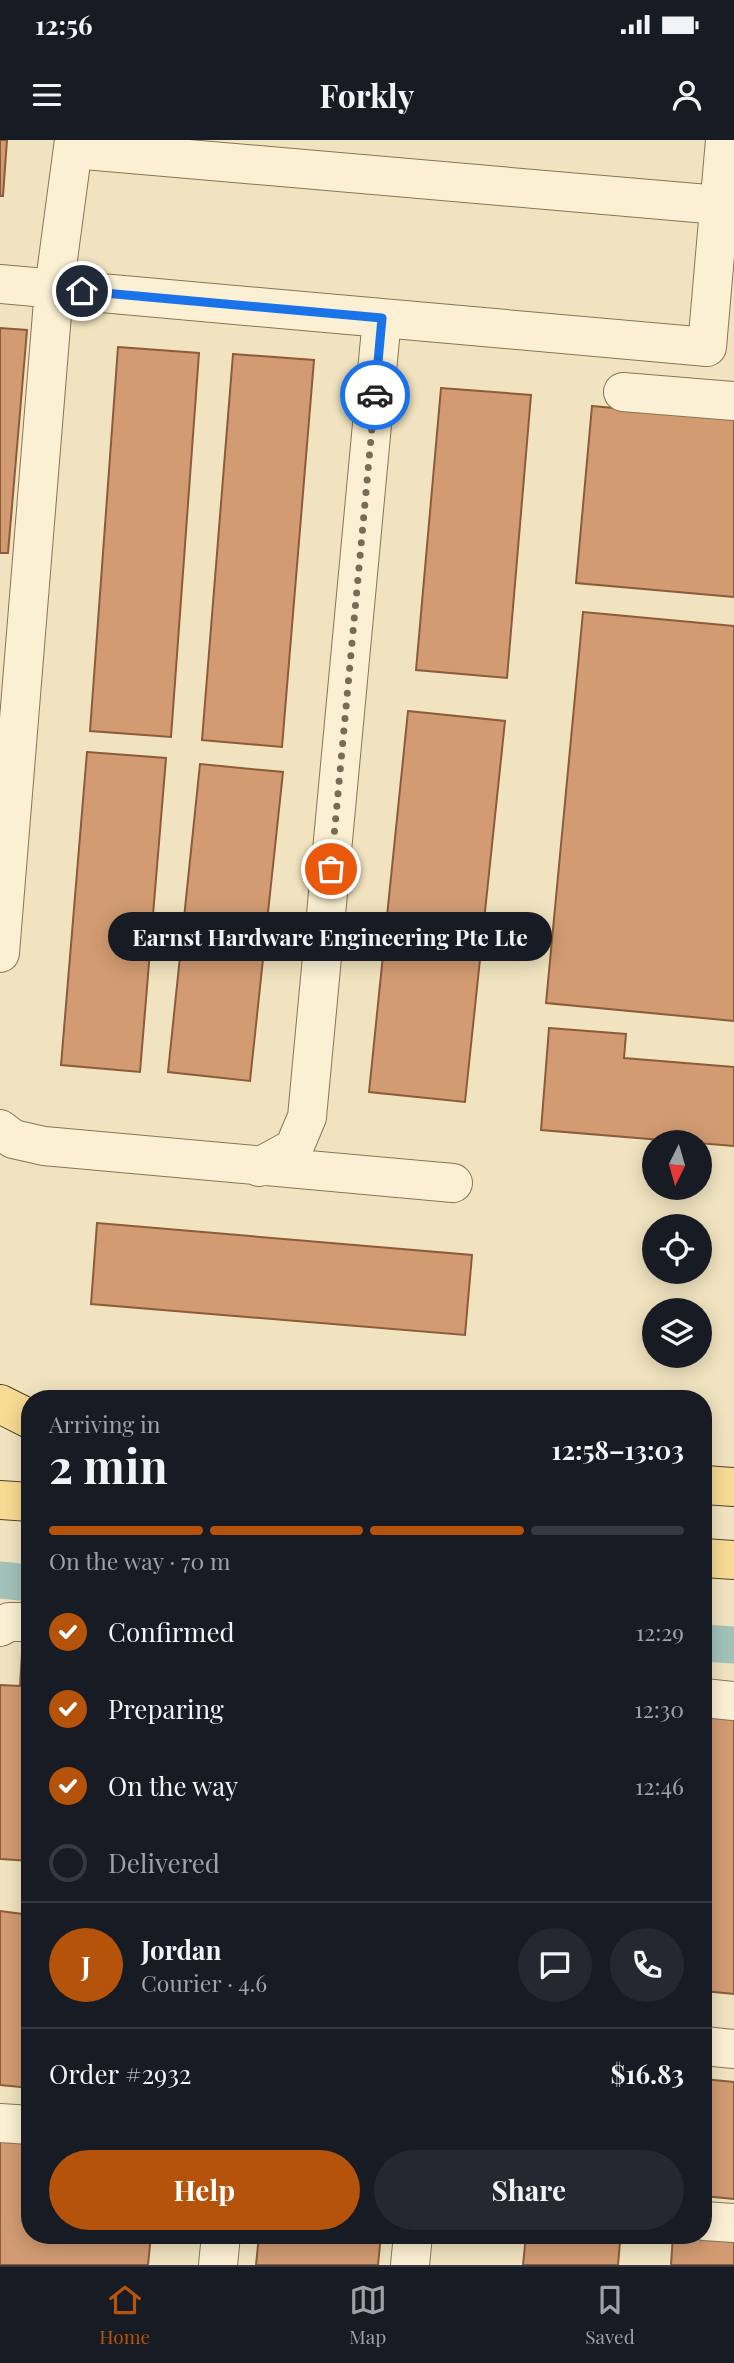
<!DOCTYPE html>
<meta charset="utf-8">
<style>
body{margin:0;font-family:"Playfair Display",serif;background:#242831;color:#f1f3f6;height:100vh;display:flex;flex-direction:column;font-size:26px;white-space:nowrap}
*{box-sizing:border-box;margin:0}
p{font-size:23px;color:#9ea1a6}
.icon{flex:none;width:38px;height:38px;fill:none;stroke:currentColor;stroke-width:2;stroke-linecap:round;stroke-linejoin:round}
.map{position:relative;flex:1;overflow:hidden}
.drawer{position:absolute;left:21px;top:1250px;width:691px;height:854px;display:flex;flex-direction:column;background:#171b24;border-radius:28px;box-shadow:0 4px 18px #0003}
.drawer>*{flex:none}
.needle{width:46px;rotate:185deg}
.tools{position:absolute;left:642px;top:990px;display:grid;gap:14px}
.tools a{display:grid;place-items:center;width:70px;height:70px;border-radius:50%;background:#171b24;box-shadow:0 4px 18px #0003;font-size:35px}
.pin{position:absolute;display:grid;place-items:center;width:60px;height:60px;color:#fff;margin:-30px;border:4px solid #fff;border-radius:50%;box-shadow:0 2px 7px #0007}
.courier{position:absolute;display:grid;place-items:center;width:70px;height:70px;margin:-35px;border:5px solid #1a73e8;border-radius:50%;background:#fff;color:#222;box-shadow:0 2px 9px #0007}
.bubble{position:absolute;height:49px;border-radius:24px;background:#171b24;box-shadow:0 4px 18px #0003;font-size:23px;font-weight:700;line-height:49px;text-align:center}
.overview em{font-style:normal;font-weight:700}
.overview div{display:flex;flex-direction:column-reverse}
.overview{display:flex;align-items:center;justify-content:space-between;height:119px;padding:0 28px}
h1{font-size:46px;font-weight:700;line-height:52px}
.bar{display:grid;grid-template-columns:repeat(4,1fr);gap:10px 7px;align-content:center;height:84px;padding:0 28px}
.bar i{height:9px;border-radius:5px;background:#363941}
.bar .current{background:#b45309}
.bar p{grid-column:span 4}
.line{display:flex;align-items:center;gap:18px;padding:0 28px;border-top:2px solid #363941}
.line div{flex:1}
.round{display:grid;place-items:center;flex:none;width:74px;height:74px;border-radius:37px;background:#242831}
ol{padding:0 28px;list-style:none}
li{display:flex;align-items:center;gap:21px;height:77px}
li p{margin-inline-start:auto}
li .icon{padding:7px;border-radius:50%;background:#b45309;color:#fff;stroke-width:4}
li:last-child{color:#9ea1a6}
li i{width:38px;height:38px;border:4px solid #363941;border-radius:50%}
.primary-button{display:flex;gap:14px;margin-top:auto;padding:14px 28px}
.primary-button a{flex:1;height:80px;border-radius:42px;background:#b45309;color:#fff;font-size:28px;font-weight:700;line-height:80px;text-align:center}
.primary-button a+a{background:#242831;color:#f1f3f6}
.status{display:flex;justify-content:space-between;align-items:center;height:49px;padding:0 35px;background:#171b24;direction:ltr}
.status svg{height:19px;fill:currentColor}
header{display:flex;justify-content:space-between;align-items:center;height:91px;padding:0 28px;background:#171b24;font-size:32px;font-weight:700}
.tab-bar{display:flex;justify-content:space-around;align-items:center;height:98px;border-top:2px solid #363941;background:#171b24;font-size:19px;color:#9ea1a6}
.tab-bar a{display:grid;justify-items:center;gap:4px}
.tab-bar .current{color:#b45309}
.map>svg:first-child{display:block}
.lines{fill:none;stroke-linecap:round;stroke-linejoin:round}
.canal{stroke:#a2c2b9;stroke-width:37}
.building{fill:#d29b72;stroke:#8c5c3a;stroke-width:2}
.minor-casing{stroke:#8b7356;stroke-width:40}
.major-casing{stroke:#58412b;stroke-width:40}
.minor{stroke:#fbf0d3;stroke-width:38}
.major{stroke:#f7da93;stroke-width:38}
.done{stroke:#796b55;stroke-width:7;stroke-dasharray:0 12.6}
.route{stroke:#1a73e8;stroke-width:9}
</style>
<div class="status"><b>12:56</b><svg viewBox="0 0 49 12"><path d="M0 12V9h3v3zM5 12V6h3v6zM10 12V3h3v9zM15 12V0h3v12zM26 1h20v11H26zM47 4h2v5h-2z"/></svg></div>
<header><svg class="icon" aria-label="menu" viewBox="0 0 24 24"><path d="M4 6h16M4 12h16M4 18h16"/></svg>Forkly<svg class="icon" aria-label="person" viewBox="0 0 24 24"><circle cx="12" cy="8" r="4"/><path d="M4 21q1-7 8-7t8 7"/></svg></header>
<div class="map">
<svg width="734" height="2125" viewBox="0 0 734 2125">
<rect width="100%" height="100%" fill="#f1e3bf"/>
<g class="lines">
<path class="canal" d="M0 1440 30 1443
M704 1503 734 1505"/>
</g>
<path class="building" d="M0 0H7L3 56H0Z
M0 188 27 190 8 413H0Z
M118 207 199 213 171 597 90 591Z
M233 214 314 220 282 607 202 600Z
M441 248 531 255 507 538 416 530Z
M592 266 734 279V457L576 443Z
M583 472 734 486V881L546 863Z
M408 571 505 581 465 962 369 952Z
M87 612 166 618 140 932 61 925Z
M200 624 283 632 250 941 168 932Z
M549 888 626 894 624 918 734 927V1006L541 990Z
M97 1083 472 1115 465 1195 91 1164Z
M22 1513 30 1514V1721L0 1719V1545L20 1546Z
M704 1569 734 1572V1854L704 1851Z
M0 1771 30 1775V1948L0 1945Z
M704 1939 734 1942V2059L704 2056Z
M0 1996 30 1999V2095H151L148 2125H0Z
M734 2086V2125H671L673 2095H704Z
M259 2095H381L378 2125H256Z
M526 2095 620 2102 618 2125H523Z"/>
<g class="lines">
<g class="minor-casing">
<path id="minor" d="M73 9 719 65
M0 144 707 207 725 0
M623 252 734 261
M0 813 54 149 74 0
M0 989 13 999 44 1006 453 1043
M259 1027 294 1008 307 977 382 178
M0 1487 9 1482H30
M704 1558 734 1561
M704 1906 734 1909
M0 1983 30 1985
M704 2081 734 2083
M218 2125 221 2095
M410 2125 413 2095"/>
</g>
<g class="major-casing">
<path id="major" d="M0 1264 30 1279
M704 1345 734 1347
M0 1360 30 1362
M704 1418 734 1420"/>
</g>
<use href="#minor" class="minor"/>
<use href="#major" class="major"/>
</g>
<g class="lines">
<path class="done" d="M331 729 375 255"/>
<path class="route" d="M82 151 382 178 375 255"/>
</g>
</svg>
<div class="tools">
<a><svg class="needle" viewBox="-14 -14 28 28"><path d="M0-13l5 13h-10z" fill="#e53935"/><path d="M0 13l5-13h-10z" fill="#9ea1a6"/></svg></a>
<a><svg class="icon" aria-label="locate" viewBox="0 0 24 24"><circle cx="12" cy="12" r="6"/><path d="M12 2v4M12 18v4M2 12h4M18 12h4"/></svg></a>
<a><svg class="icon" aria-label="layers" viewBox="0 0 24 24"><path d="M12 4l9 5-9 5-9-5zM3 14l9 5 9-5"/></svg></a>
</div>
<div class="pin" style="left:331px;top:729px;background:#ea580c"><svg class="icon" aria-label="bag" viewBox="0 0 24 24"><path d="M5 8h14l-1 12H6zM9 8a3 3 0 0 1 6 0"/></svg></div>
<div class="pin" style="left:82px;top:151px;background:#1f2937"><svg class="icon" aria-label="home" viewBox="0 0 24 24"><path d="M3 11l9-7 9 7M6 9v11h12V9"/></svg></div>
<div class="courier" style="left:375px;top:255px"><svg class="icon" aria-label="car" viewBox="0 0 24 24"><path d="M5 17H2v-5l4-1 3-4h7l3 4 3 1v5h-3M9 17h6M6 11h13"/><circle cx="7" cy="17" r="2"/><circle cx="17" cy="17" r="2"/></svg></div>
<div class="bubble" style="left:108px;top:772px;width:444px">Earnst Hardware Engineering Pte Lte</div>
<section class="drawer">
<div class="overview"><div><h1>2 min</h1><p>Arriving in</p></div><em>12:58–13:03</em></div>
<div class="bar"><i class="current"></i><i class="current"></i><i class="current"></i><i></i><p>On the way · 70 m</p></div>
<ol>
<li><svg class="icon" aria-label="check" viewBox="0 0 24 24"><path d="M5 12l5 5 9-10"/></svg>Confirmed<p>12:29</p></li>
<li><svg class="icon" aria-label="check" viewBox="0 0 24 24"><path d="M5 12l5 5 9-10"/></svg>Preparing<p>12:30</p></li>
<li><svg class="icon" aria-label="check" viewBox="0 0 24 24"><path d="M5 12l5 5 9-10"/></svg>On the way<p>12:46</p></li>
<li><i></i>Delivered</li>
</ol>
<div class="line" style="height:126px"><b class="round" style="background:#b45309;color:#fff">J</b><div><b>Jordan</b><p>Courier · 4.6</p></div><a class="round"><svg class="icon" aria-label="chat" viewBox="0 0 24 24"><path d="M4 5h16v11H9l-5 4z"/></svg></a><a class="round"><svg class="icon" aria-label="phone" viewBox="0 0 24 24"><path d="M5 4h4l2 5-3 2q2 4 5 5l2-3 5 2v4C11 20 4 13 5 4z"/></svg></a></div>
<div class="line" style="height:91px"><div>Order #2932</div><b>$16.83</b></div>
<div class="primary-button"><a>Help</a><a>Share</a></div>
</section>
</div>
<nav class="tab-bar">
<a class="current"><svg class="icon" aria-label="home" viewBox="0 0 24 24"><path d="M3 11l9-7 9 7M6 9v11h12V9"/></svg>Home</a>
<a><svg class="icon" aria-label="map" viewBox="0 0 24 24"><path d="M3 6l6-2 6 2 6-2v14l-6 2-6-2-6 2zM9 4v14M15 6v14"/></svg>Map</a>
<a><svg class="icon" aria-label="saved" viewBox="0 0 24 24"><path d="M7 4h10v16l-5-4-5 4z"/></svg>Saved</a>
</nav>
